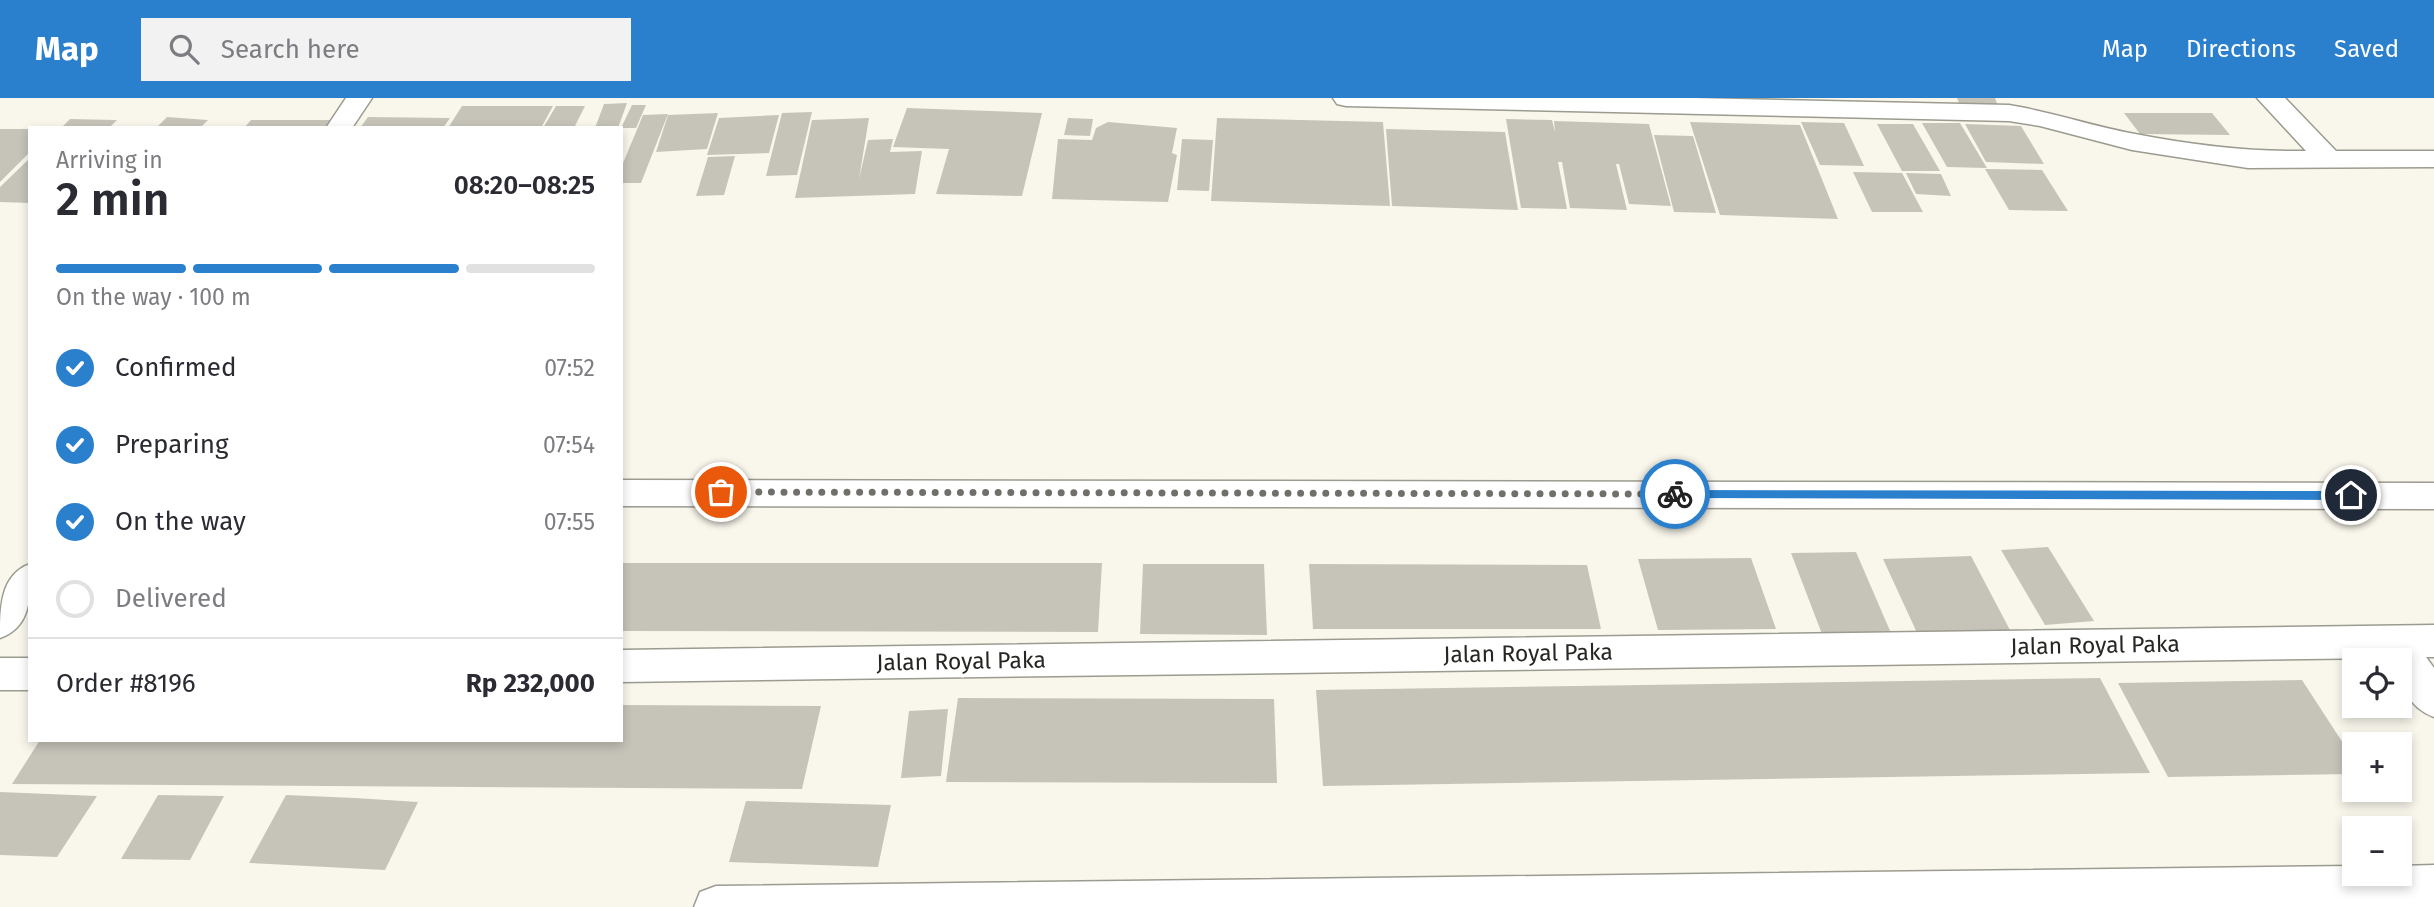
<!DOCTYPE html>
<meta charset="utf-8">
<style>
body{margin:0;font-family:"Fira Sans",sans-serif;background:#f2f2f3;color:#2b2b33;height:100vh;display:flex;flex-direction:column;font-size:26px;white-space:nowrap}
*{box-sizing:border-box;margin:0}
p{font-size:23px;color:#7c7c81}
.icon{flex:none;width:38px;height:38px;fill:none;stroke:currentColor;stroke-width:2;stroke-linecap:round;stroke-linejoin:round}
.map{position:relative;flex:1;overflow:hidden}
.side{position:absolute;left:28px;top:28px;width:595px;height:616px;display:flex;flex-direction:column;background:#fff;border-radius:0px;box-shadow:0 4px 10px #0003}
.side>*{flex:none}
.controls{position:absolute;left:2342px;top:550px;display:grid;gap:14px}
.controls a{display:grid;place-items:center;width:70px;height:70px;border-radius:0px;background:#fff;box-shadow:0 4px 10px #0003;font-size:35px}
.pin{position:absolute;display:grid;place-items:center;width:60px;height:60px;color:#fff;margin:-30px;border:4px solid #fff;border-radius:50%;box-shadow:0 2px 7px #0007}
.courier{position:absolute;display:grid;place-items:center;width:70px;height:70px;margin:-35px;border:5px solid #2b80ce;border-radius:50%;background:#fff;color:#222;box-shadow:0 2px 9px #0007}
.overview em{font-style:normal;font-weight:600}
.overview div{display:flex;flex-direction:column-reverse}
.overview{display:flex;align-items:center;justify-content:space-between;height:119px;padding:0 28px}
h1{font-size:46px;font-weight:600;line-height:52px}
.bar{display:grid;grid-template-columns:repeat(4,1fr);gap:10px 7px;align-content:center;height:84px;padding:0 28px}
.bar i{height:9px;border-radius:5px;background:#e1e1e2}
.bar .on{background:#2b80ce}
.bar p{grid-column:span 4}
.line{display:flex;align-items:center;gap:18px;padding:0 28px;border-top:2px solid #e1e1e2}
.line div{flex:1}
ol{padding:0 28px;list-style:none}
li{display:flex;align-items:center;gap:21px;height:77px}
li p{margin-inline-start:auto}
li .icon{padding:7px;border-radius:50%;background:#2b80ce;color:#fff;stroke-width:4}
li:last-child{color:#7c7c81}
li i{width:38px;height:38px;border:4px solid #e1e1e2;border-radius:50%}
header{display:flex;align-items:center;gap:42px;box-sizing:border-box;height:98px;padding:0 35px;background:#2b80ce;color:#fff}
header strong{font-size:33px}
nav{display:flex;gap:38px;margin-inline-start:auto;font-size:24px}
.search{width:490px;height:63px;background:#f2f2f3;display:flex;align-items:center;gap:18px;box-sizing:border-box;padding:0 24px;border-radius:0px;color:#7c7c81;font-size:26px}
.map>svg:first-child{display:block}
.building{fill:#c6c4b9}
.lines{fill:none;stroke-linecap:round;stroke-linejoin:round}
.street-casing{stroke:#9c9b90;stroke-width:3}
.street{fill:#fff;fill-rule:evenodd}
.route{fill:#2b80ce}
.done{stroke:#706f69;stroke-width:7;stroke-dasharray:0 12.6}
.labels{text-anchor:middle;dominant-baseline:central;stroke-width:7;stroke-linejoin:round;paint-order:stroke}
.street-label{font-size:23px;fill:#272622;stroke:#fff}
</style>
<header>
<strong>Map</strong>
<div class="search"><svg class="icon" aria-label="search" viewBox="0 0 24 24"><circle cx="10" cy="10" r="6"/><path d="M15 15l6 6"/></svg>Search here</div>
<nav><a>Map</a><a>Directions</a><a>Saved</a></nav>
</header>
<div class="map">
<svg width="2434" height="809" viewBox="0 0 2434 809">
<rect width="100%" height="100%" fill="#f9f7ec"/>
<path class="building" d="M1957 0H1995L1998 8 1959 5Z
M627 5 618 30H595L604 6Z
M632 7H646L636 30H621Z
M462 8H553L541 30H448Z
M556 8H585L574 30H543Z
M907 10 1042 15 1022 98 936 96 949 51 893 49Z
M812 14 797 77 766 78 782 15Z
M718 15 707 51 656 54 668 17Z
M2124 15H2212L2230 37 2140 36Z
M668 16 641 85H621V70L643 17Z
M779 17 769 55 707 57 719 20Z
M167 19 208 22 200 30H156Z
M368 19 450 20 443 30H360Z
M869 20 859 81 868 42 893 41 890 54 922 53 915 96 795 100 812 22Z
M1068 20 1093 21 1090 38 1064 37Z
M1217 20 1383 24 1390 108 1211 103Z
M70 21 117 22 109 30H61Z
M1506 21 1552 22 1555 34 1554 23 1649 26 1671 108 1629 106 1619 66H1616L1627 112 1570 110 1562 64H1558L1567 111 1521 110Z
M251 22H333L327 30H244Z
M1108 24 1177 30 1172 55 1177 57 1168 104 1052 101 1058 41 1092 42 1096 30Z
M1690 24 1800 27 1838 121 1720 117Z
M1801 24 1844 25 1864 68 1820 67Z
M1922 25H1960L1987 70 1947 69Z
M1877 26H1913L1940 73H1902Z
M1965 26 2021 28 2044 66 1986 64Z
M0 31H30V54L0 84Z
M1386 31 1505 34 1518 112 1392 108Z
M1654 37 1693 38 1716 115 1674 114Z
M1182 41 1213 42 1209 93 1177 92Z
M735 58 724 97 696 98 708 59Z
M30 60V105L0 104V89Z
M1985 71 2042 72 2068 113 2009 112Z
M1853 74 1902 75 1923 114H1872Z
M1906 75 1941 76 1951 98 1916 96Z
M2048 449 2094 523 2045 527 2001 452Z
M1856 454 1891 535 1822 536 1791 455Z
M1971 458 2011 534 1918 537 1883 461Z
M1751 460 1776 531 1658 532 1638 461Z
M621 465H1102L1098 534 621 533Z
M1143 466H1264L1267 537 1140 536Z
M1309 466 1587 467 1601 531H1313Z
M2100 580 2150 675 1323 688 1316 592Z
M2302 582 2354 662V676L2168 679 2118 585Z
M958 600 1274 601 1277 685 946 684Z
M621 607 821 608 802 691 12 686 40 642H621Z
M948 611 941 678 901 680 909 613Z
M0 694 97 698 57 759 0 757Z
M158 697 224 698 190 762 121 761Z
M286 697 355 700 418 704 385 772 249 765Z
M746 703 891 707 878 769 729 764Z"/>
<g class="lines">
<g class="street-casing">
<path id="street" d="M346 0H372L352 30H326Z
M1333 0H1693L2009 7C2052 14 2092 28 2135 36 2192 47 2248 54 2306 53L2257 0H2285L2336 53H2434V69L2248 70 2132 52 2040 28 2009 23 1346 8 1337 6Z
M621 382 2434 385V411L621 408Z
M30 466C30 496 33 528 0 540 0 510 0 477 30 466Z
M2434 527V559H2426L2434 570V619C2409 610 2399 587 2399 562L2383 560 621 584V552Z
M0 560H30V592H0Z
M2434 767V809H694L700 794 716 788 2354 768V775H2399V768Z"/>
</g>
<use href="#street" class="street"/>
</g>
<path class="route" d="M1675 392 2351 393 2356 397 2351 402 1675 400 1669 396Z"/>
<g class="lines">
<path class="done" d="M721 394 1675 396"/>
</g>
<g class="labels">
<g class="street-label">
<text transform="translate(2095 547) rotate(-1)">Jalan Royal Paka</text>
<text transform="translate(1528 555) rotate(-1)">Jalan Royal Paka</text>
<text transform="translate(961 563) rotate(-1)">Jalan Royal Paka</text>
</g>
</g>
</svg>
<div class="controls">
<a><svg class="icon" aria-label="locate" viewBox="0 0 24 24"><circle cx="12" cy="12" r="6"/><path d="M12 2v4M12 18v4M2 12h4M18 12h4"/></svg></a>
<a>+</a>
<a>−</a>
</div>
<div class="pin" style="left:721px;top:394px;background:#ea580c"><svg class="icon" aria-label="bag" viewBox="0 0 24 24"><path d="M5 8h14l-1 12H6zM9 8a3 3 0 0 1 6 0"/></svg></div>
<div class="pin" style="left:2351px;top:397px;background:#1f2937"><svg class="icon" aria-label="home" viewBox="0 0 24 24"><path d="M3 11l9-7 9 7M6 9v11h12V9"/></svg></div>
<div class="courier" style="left:1675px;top:396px"><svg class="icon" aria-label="bike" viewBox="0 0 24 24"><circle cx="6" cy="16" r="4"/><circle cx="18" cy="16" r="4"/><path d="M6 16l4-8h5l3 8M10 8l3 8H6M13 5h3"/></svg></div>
<section class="side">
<div class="overview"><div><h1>2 min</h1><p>Arriving in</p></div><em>08:20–08:25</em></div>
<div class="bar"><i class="on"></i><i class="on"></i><i class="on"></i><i></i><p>On the way · 100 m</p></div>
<ol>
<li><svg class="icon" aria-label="check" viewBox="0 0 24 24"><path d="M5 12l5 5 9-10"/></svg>Confirmed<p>07:52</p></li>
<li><svg class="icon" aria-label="check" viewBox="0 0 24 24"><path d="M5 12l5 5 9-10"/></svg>Preparing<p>07:54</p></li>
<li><svg class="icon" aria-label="check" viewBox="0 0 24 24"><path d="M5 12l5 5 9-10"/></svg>On the way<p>07:55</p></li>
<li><i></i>Delivered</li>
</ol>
<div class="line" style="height:91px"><div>Order #8196</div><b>Rp 232,000</b></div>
</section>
</div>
